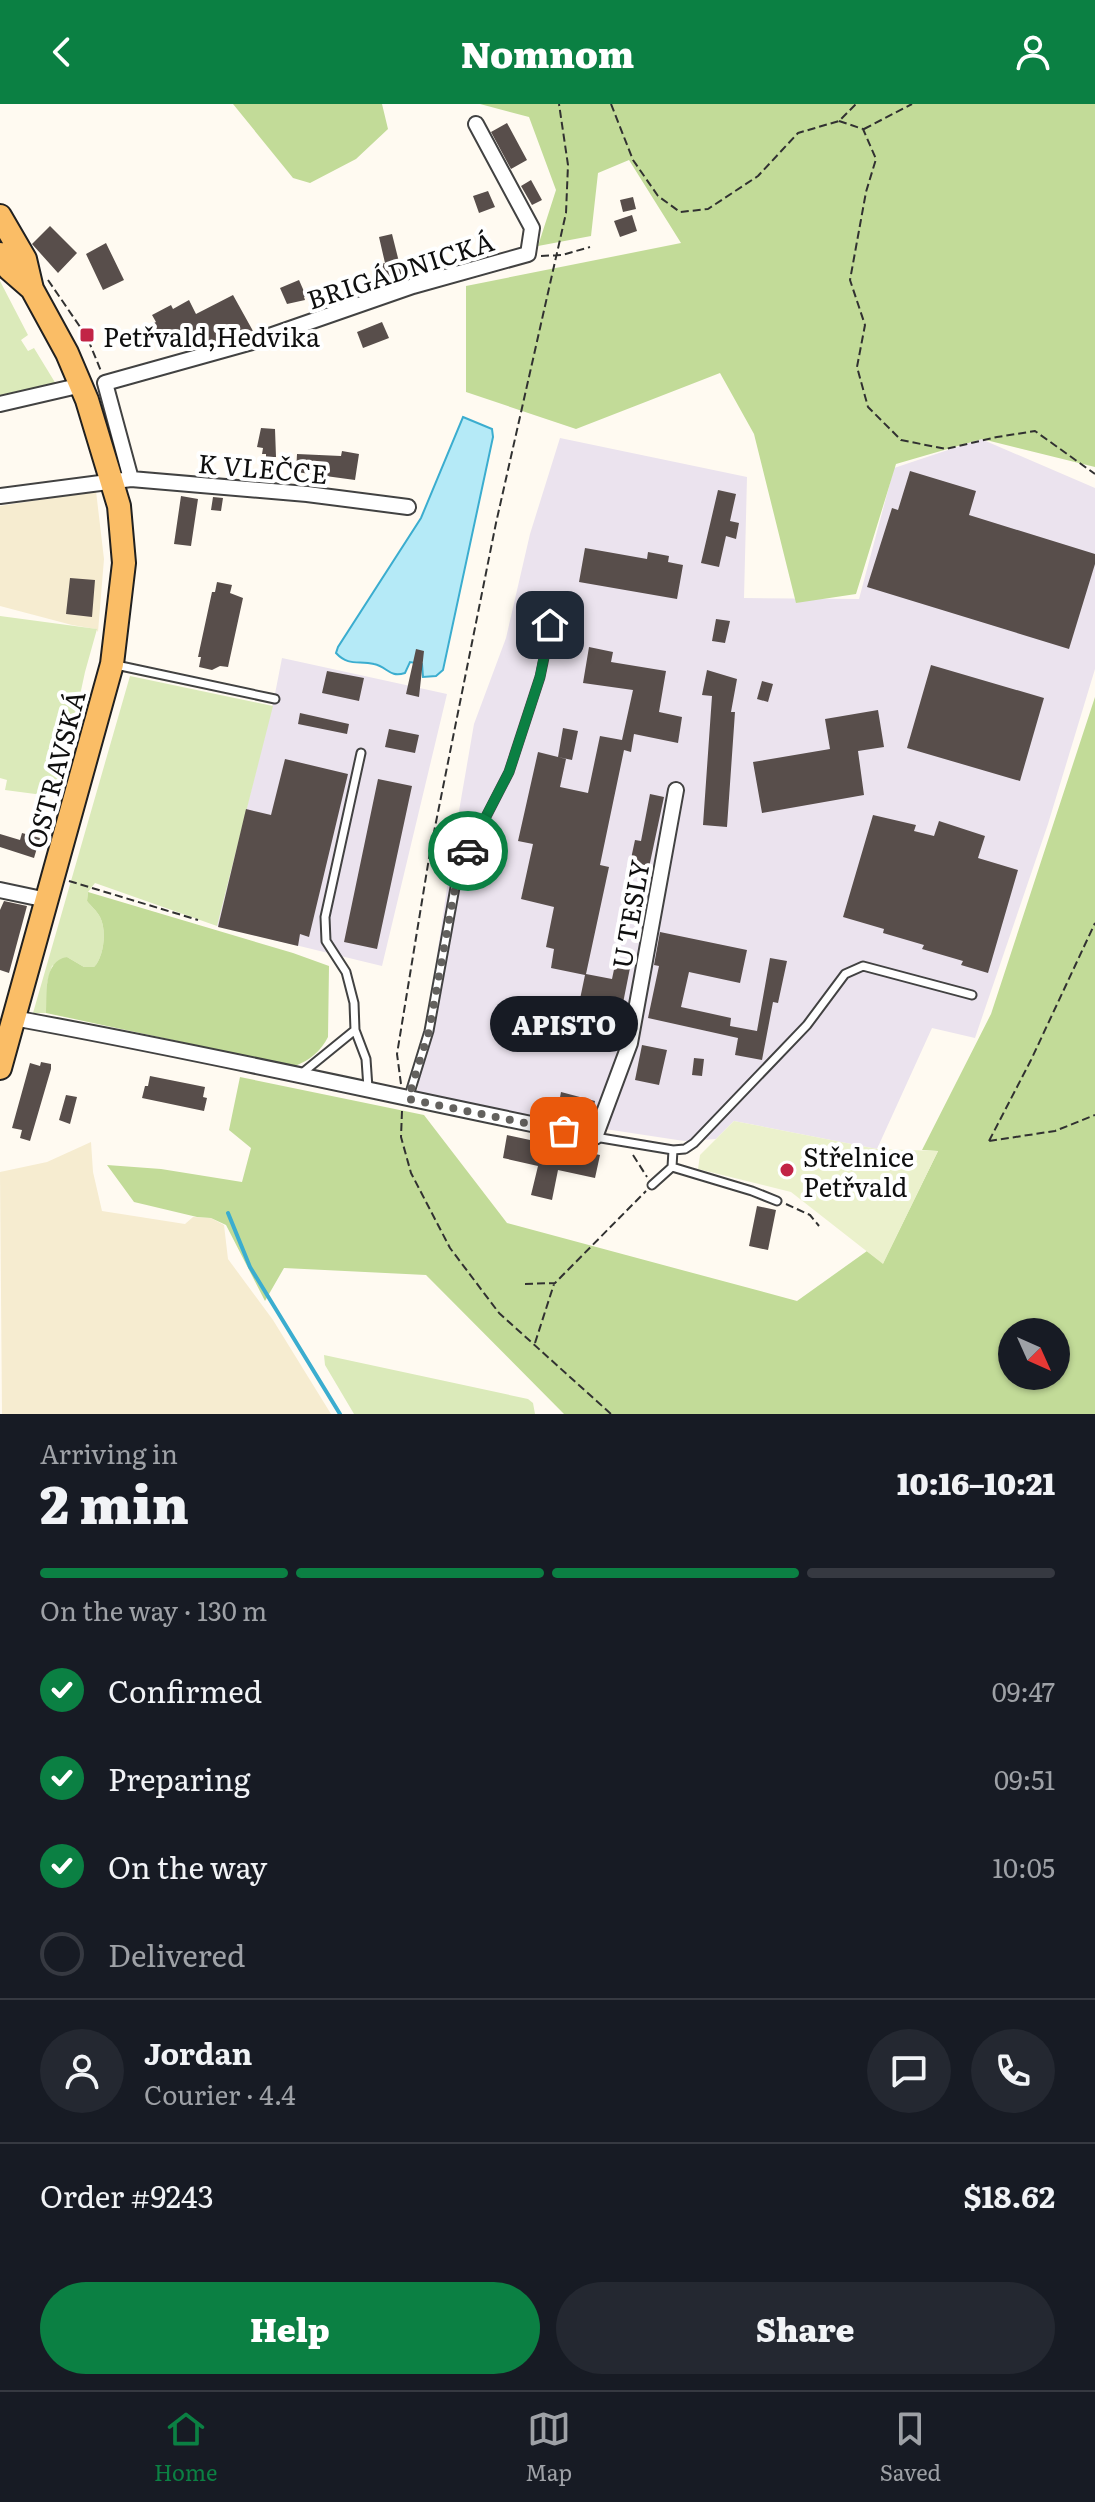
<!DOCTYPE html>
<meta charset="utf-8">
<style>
body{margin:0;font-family:Literata,serif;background:#242831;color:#f1f3f6;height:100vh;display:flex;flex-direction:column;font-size:30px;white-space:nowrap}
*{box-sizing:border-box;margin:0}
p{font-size:26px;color:#9ea1a6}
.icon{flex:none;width:44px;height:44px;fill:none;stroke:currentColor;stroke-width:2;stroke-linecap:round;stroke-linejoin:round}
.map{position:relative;height:1310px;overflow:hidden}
.panel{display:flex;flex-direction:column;background:#171b24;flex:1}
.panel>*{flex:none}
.needle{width:52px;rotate:135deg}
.tools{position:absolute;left:998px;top:1214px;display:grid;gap:16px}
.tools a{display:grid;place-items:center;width:72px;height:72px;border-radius:50%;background:#171b24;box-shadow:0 2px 6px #0004;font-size:40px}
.pin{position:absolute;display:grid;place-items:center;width:68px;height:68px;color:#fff;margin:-34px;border-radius:16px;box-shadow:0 4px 12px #0006}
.courier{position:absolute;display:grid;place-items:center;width:80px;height:80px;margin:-40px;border:6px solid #0b8043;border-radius:50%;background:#fff;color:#222;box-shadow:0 2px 10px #0007}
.bubble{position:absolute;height:56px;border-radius:28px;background:#171b24;box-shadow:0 2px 6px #0004;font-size:26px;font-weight:800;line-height:56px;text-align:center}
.headline em{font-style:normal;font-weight:800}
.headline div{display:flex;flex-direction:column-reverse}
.headline{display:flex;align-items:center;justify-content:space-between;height:136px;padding:0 40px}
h1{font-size:52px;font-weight:800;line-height:60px}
.bar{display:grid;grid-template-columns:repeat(4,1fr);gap:12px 8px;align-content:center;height:96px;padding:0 40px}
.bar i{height:10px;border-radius:6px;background:#363941}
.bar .selected{background:#0b8043}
.bar p{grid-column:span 4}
.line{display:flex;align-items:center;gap:20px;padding:0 40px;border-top:2px solid #363941}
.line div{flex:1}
.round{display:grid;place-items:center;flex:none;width:84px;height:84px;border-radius:42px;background:#242831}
ol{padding:0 40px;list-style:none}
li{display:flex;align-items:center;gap:24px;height:88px}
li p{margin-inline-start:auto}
li .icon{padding:8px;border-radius:50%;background:#0b8043;color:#fff;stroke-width:4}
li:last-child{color:#9ea1a6}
li i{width:44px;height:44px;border:4px solid #363941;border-radius:50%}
.cta{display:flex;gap:16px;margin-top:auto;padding:16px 40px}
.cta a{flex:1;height:92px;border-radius:48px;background:#0b8043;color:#fff;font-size:32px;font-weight:800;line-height:92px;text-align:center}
.cta a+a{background:#242831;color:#f1f3f6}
header{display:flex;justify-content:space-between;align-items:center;height:104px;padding:0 40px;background:#0b8043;color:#fff;font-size:36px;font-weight:800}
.tab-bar{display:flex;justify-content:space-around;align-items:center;height:112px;border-top:2px solid #363941;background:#171b24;font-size:22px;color:#9ea1a6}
.tab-bar a{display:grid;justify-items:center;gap:4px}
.tab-bar .selected{color:#0b8043}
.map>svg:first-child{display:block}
.industrial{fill:#ebe3ee}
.farmland{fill:#f6ecd0}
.green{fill:#dbeaba}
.forest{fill:#c2db98;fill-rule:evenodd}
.pitch{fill:#ebf1cc}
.water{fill:#b5eaf7;stroke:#3badcf;stroke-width:2}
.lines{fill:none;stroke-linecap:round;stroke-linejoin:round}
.stream{stroke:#3badcf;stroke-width:4}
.building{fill:#584e4b}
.lane-casing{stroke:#424242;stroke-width:11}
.street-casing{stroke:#424242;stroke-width:18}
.primary-casing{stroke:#202020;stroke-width:26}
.path{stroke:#313131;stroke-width:2;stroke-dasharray:8 4;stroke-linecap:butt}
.lane{stroke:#fff;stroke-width:7}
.street{stroke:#fff;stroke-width:14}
.primary{stroke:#fabd66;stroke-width:22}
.done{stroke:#63615e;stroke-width:8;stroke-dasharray:0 14.4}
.route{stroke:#0b8043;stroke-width:10}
.poi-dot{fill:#c22446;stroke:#fff;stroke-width:3}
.labels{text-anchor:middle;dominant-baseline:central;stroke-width:8;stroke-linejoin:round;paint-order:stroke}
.street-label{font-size:26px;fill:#0f0f0f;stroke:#fff}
.poi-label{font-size:26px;fill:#0f0f0f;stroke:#fff;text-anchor:start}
</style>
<header><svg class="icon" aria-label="back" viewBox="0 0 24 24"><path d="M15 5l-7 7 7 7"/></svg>Nomnom<svg class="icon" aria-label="person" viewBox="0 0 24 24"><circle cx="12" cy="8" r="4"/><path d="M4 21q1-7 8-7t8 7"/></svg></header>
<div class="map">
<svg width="1095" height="1310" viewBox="0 0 1095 1310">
<rect width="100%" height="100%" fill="#fffaf1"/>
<path class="industrial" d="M560 334 747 373 744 494 859 495 894 364 981 335 1095 384V565L1048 720 975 934 932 924 877 1045 734 1017 716 1035 684 1037 454 1002 417 988 454 736 474 620 506 534 530 430Z
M282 554 447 590 382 862 217 822 274 595Z"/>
<path class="farmland" d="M96 387 104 455 98 528 96 525 72 521 0 502V402Z
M91 1038 93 1068 102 1107 185 1120 193 1113 211 1114 224 1121 228 1155 273 1216 331 1310H2L0 1068 47 1058Z"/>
<path class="green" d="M0 177 28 231 21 236 28 247 34 244 59 285 0 297Z
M0 512 97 525 85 568 58 693 5 686 7 676 0 674Z
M130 572 273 602 217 822 95 779 88 788 87 797C91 802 97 807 100 813 107 826 104 853 94 863H84L67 853 52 862 47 880 46 909H33Z
M324 1251 528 1295 533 1299 535 1310H354L325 1261Z"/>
<path class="forest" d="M233 0H382L388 25 356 55 310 79 293 74Z
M480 0H1095V363L982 335 896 360 856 490 796 499 754 330 720 269 576 325 466 288V182L681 139 629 56 598 69 591 132 538 142 556 86 529 13Z
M1095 593V1310H564L426 1171 284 1164 265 1197 226 1121 211 1114 197 1113 134 1098 107 1061 161 1065 242 1078 251 1044 229 1026 240 973 424 1011 507 1119 797 1197 867 1147 883 1159 938 1047 922 1046 991 910ZM1012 1228H1056V1272H1012Z
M88 788 293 849 329 862 328 933C321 947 310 956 295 962L46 909C47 890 43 857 67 853L84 863H94C104 853 107 826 100 813 97 807 91 802 87 797Z"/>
<path class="pitch" d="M734 1017 877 1045 938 1047 883 1160 791 1088 698 1065 700 1051Z"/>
<path class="water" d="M463 313 492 325 493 333 443 566 436 572 423 573 422 560 410 558 405 569C389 574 388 563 374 560 359 556 349 563 336 549L338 543 421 414Z"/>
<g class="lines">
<path class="stream" d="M228 1109 250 1163 340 1310"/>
</g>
<path class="building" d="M507 19 527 56 511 65 491 28Z
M531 76 542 96 532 101 521 82Z
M488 87 495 103 479 109 473 92Z
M633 93 636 105 623 108 620 96Z
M632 111 637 127 620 133 614 117Z
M50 122 77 149 58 169 32 140Z
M392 130 403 174 378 180 374 162 385 159 379 133Z
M106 139 124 176 103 186 86 150Z
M299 176 306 192 304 193 305 196 287 200 280 184Z
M233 191 253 227 196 243 193 236 177 243 168 226 129 246 123 235 156 218 152 211 171 201 173 205 189 196 196 210Z
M382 218 389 234 363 244 357 228Z
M261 324 275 325 276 353H266V350H262L263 344 257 343Z
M342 347 359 350 355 376 296 368 297 350 341 352Z
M910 367 976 387 969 411 1095 450V460L1069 545 867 483 892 404 898 406Z
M718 386 736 390 730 417 739 419 736 435 726 432 719 463 701 459Z
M181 392 198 395 191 442 174 440Z
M213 393 223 394 221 407 211 406Z
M585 444 647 455 648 448 669 452 668 458 683 461 677 495 579 478Z
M70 474 95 476 92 513 66 510Z
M217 478 232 481 230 489 243 494 228 563 220 562 212 566 199 563 201 553H198L212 488H215Z
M716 515 730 517 725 539 712 537Z
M589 543 613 548 611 558 666 567 659 608 682 613 678 639 634 630 631 648 624 646 600 761 609 763 586 870 612 875 616 856 631 859 622 904 580 895 585 871 551 864 554 845 546 843 554 803 521 795 533 740 518 737 538 648 566 655 560 683 588 689 600 632 622 636 633 586 583 579Z
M416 545 424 547 419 593 406 590Z
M931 561 1044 594 1020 677 907 644Z
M707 566 737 575 731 608H735L727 723 703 721 712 592 702 591Z
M327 567 364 574 359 597 322 589Z
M762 577 773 580 768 598 757 595Z
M878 606 884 643 858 647 864 691 762 709 753 658 830 645 825 615Z
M300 609 349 620 347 630 298 620Z
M563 624 578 627 572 656 558 653Z
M389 625 419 631 415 649 385 643Z
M285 655 348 670 309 833 300 830 298 842 218 823 246 705 271 711Z
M378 675 412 682 377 845 344 838Z
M650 690 664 693 648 768 629 764 635 736 641 737Z
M873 711 916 721 914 727 934 732 939 717 985 732 978 754 1018 766 988 869 961 861 963 857 922 845 924 841 883 829 884 825 843 813Z
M22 729 40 734 34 754 0 743V730L20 736Z
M4 797 27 802 9 869 0 866V806Z
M660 828 747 846 740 879 689 868 681 903 731 914 730 922 757 927 770 854 787 857 778 899 773 898 762 956 735 951 738 934 648 914 659 862 654 861Z
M642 941 667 946 659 981 635 976Z
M694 954 704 955 702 972 692 971Z
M41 958 51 960V965L30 1037 20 1034 22 1026 12 1024 30 959 40 962Z
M150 972 205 983 203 993 207 994 204 1007 142 994 145 982H148Z
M561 988 595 997 591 1016 557 1009Z
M66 991 77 993 70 1020 59 1016Z
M507 1031 600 1051 595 1074 558 1066 552 1096 531 1091 538 1062 503 1054Z
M757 1102 776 1106 768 1146 749 1142Z"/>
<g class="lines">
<g class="lane-casing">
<path id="lane" d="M116 561 275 595
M361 649 325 813 326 837 346 868 354 899 355 926 366 955 368 984
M301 970 355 926
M408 995 429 927 458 767 509 668 540 573 556 496
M595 1033 673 1046 685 1045 694 1039 807 921 845 870 863 862 972 891
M672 1063 752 1087 777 1097
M652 1081 672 1063 673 1046"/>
</g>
<g class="street-casing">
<path id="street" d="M0 300 82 281
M131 375 105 279 252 238 413 182 528 150 532 124 476 20
M0 392 131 375 307 390 408 403
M0 786 47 796
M13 914C208 949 401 994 595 1033L630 939 676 686"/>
</g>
<g class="primary-casing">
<path id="primary" d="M0 112 25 155 32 185 67 249 87 296 119 402 124 459 112 560 0 964
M0 150 9 165 32 185"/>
</g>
<path class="path" d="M611 0 633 56 658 92 680 108 708 105 758 72 798 29 839 17 856 0
M839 17 863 25 876 55 866 88 850 176 865 221 857 263 868 303 901 336 946 345 997 333 1035 327 1095 370
M864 25 912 0
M541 152 562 151 590 143
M48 176 87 233 101 267
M69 777 198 816
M401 980 397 950 430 748 496 419 566 109 568 61 559 0
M402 1007 401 1033 411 1069 450 1144 499 1209 611 1310
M989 1037 1031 956 1095 819
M989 1037 1055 1027 1095 1011
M633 1051 647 1073
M786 1100 810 1111 819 1122
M525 1180 555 1179 646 1087
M535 1239 554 1180"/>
<use href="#lane" class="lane"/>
<use href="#street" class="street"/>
<use href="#primary" class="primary"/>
</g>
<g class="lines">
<path class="done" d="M468 747 458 767 429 927 408 995 564 1027"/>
<path class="route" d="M468 747 509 668 540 573 550 521"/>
</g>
<g class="poi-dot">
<rect x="79" y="223" width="16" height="16" rx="4"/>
<circle cx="787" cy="1066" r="8"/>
</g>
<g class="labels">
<g class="street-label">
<text transform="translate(400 165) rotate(-18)">BRIGÁDNICKÁ</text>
<text transform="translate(263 363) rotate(5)">K VLEČCE</text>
<text transform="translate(54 665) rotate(-75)">OSTRAVSKÁ</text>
<text transform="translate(629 810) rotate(-80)">U TESLY</text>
</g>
<g class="poi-label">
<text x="103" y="231">Petřvald,Hedvika</text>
<text x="803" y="1051">Střelnice<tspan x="803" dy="30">Petřvald</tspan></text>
</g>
</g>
</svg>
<div class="tools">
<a><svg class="needle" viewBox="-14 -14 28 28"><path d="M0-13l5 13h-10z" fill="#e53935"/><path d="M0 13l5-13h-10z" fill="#9ea1a6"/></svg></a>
</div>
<div class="pin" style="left:564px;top:1027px;background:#ea580c"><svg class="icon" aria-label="bag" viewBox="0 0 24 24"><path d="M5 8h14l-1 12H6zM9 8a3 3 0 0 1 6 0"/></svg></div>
<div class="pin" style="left:550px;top:521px;background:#1f2937"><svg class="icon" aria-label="home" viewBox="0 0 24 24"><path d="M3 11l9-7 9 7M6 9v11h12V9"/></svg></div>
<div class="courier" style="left:468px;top:747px"><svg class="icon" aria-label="car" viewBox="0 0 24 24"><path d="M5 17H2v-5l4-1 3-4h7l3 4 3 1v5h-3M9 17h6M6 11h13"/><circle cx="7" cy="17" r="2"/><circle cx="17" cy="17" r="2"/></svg></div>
<div class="bubble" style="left:490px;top:892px;width:148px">APISTO</div>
</div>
<section class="panel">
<div class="headline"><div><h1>2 min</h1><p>Arriving in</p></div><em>10:16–10:21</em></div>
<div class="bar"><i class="selected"></i><i class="selected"></i><i class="selected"></i><i></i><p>On the way · 130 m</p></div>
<ol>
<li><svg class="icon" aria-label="check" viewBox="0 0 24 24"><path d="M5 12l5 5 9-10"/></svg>Confirmed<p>09:47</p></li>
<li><svg class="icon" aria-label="check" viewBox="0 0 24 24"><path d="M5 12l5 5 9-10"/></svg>Preparing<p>09:51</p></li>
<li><svg class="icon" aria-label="check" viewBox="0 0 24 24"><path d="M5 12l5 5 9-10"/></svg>On the way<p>10:05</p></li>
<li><i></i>Delivered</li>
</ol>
<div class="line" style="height:144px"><a class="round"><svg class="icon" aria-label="person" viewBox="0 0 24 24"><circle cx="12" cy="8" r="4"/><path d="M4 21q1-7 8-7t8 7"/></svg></a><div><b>Jordan</b><p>Courier · 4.4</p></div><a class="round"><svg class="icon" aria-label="chat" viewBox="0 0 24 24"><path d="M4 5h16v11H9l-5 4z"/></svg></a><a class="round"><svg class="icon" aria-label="phone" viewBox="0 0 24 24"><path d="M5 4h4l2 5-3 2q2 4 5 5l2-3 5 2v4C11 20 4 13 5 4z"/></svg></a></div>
<div class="line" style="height:104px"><div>Order #9243</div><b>$18.62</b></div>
<div class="cta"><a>Help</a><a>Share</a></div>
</section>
<nav class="tab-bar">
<a class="selected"><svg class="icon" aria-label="home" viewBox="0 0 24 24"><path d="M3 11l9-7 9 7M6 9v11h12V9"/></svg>Home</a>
<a><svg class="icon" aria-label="map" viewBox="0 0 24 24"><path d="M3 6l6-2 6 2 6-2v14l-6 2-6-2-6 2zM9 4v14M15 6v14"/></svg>Map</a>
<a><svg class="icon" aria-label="saved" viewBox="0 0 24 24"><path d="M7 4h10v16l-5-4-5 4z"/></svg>Saved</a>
</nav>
